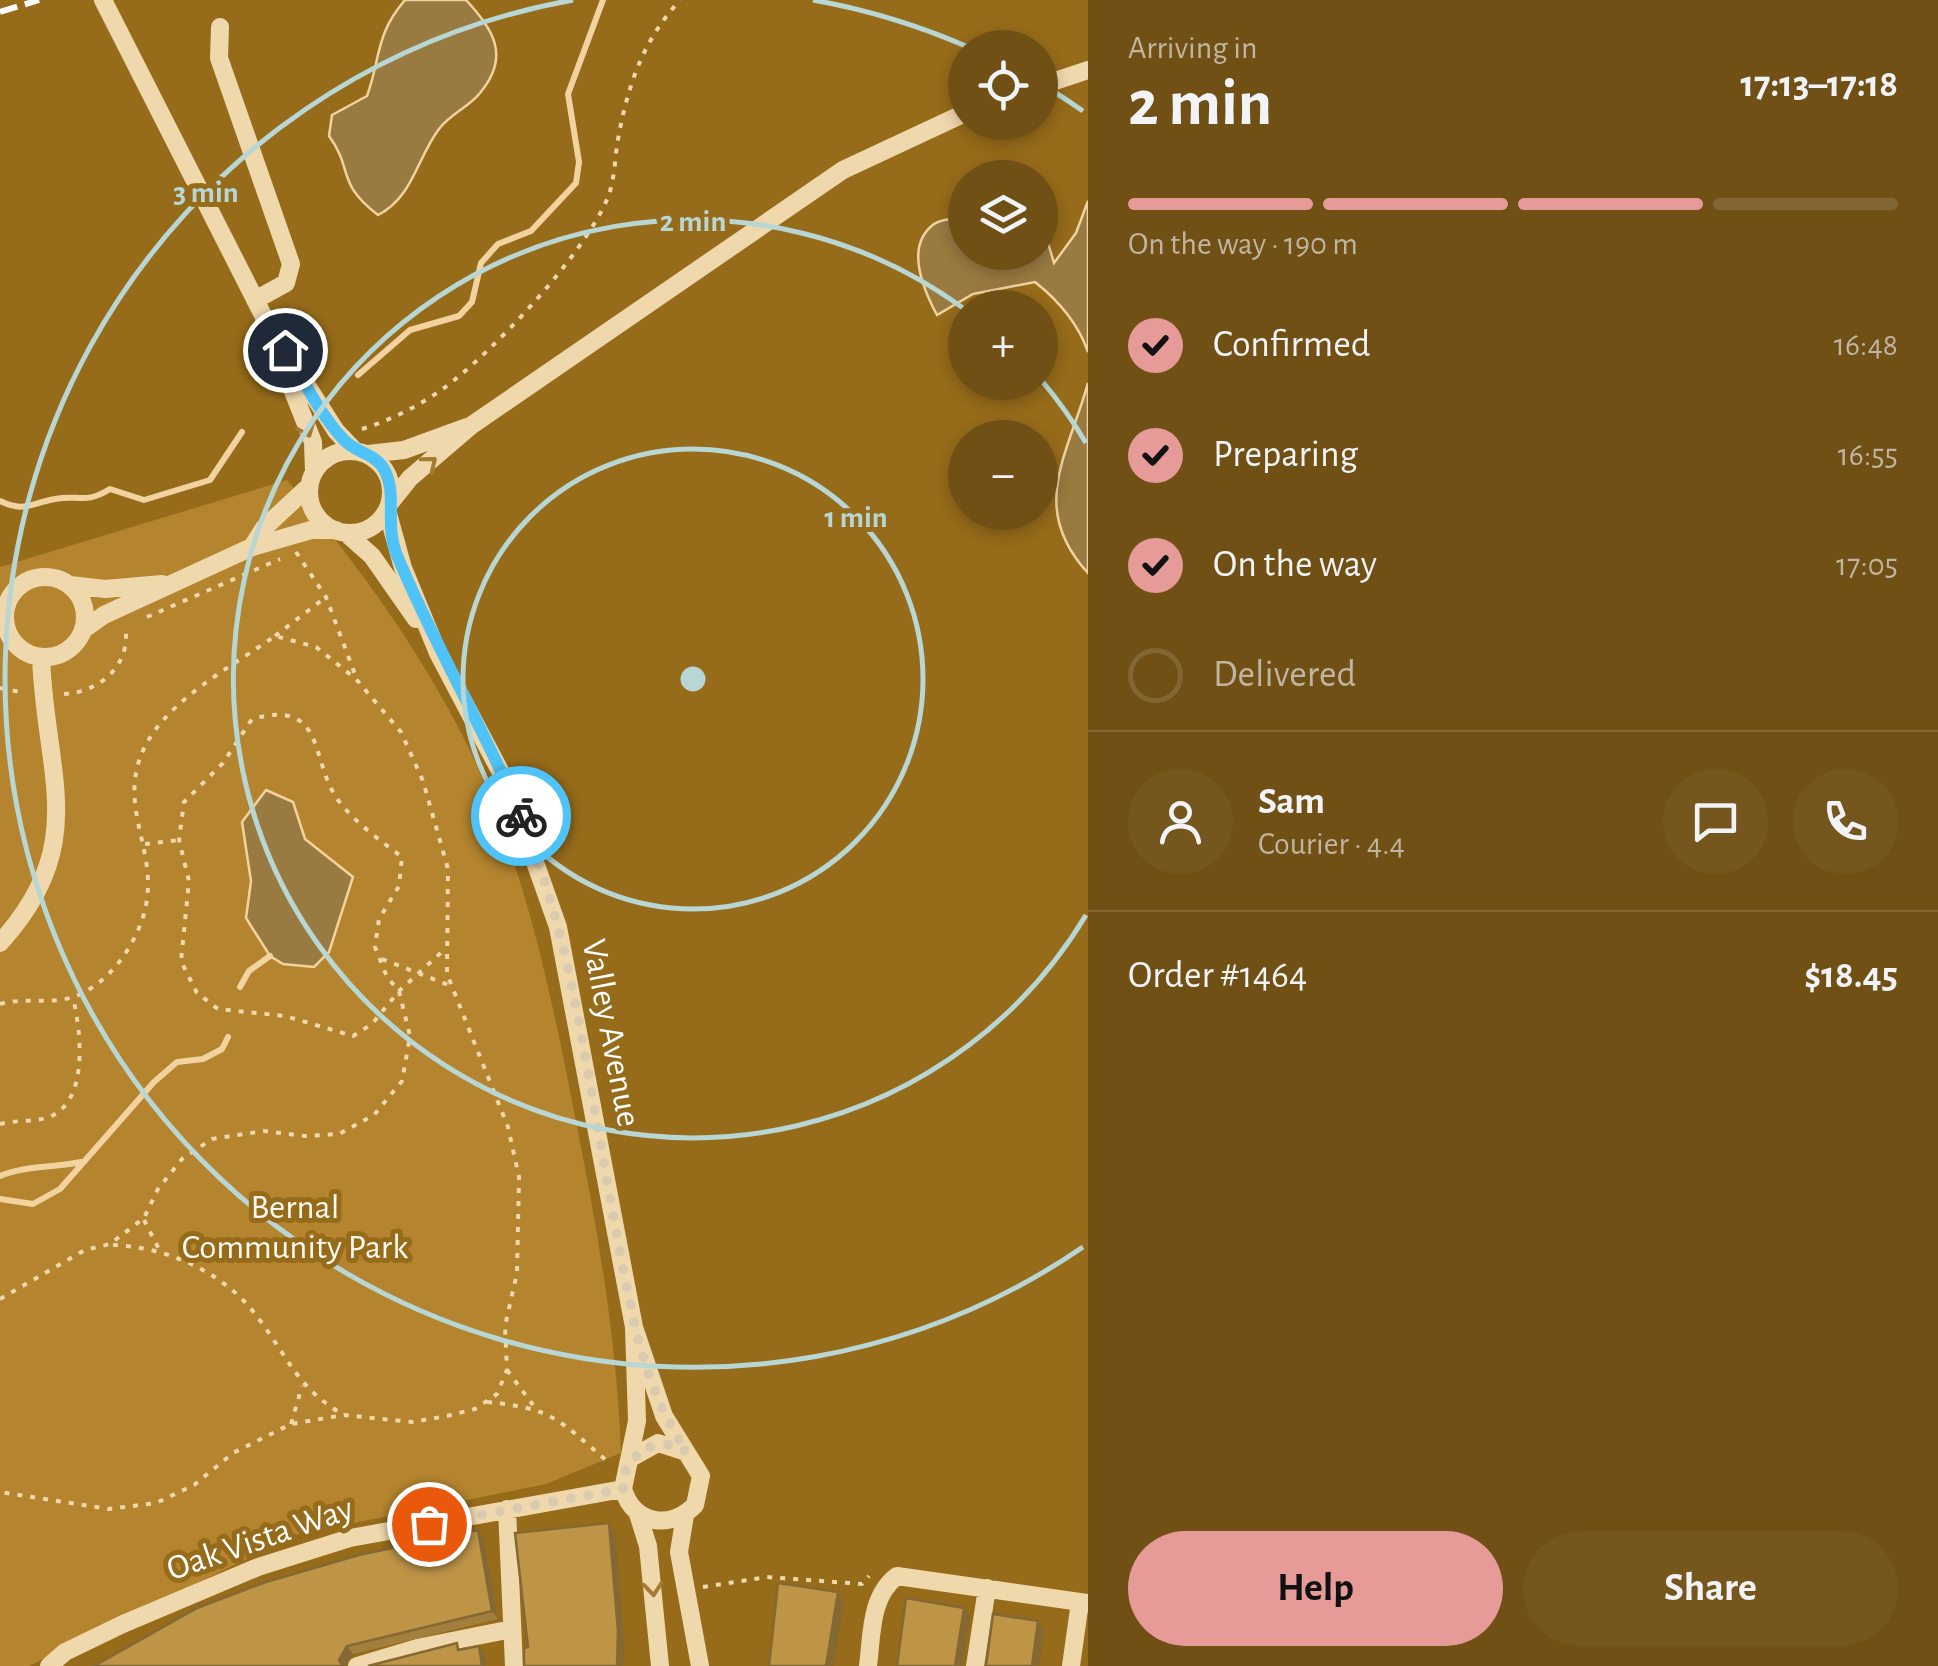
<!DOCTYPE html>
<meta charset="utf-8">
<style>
body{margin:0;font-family:"Alegreya Sans",sans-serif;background:#75571d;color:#f1f3f6;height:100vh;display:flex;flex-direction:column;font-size:38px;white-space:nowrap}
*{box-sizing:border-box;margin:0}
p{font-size:32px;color:#c0b5a0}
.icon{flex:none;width:55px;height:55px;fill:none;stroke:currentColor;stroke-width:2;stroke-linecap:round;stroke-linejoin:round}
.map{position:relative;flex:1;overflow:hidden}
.panel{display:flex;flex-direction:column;background:#705014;width:850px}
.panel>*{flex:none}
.buttons{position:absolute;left:948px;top:30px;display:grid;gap:20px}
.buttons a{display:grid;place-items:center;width:110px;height:110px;border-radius:50%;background:#705014;box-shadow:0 5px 15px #0003;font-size:50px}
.pin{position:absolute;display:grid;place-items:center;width:85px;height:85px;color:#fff;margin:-42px;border:5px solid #fff;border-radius:50%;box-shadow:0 2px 10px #0007}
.courier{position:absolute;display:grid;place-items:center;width:100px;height:100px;margin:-50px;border:8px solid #4fc3f7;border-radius:50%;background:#fff;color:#222;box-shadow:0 2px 12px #0007}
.summary em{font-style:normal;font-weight:600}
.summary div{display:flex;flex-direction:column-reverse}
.summary{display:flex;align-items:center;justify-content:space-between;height:170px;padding:0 40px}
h1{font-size:65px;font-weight:600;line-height:75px}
.bar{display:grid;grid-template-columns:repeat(4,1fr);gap:15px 10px;align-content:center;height:120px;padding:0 40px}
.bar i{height:12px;border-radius:8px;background:#826734}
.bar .on{background:#e69b98}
.bar p{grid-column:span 4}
.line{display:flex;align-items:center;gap:25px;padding:0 40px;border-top:2px solid #826734}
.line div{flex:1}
.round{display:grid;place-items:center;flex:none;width:105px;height:105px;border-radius:52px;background:#75571d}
ol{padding:0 40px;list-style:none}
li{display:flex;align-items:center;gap:30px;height:110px}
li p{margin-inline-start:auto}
li .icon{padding:10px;border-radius:50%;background:#e69b98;color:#111;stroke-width:4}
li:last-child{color:#c0b5a0}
li i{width:55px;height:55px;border:5px solid #826734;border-radius:50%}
.action{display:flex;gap:20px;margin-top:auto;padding:20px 40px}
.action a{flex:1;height:115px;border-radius:60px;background:#e69b98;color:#111;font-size:40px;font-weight:600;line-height:115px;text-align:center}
.action a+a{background:#75571d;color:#f1f3f6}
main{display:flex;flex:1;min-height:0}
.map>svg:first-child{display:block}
.green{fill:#b4842e}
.water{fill:#997a40;stroke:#f2d3a0;stroke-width:2.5}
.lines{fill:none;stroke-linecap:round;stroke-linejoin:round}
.stream{stroke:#f2d3a0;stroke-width:6}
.path{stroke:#f0d8ad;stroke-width:4;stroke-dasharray:5 8;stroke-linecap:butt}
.minor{stroke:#f0d8ad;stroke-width:18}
.rail{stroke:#fff;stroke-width:6;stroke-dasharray:18 8;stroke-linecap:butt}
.wall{fill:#a37f3d}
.shaded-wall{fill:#856832}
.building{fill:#be9447;stroke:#856832;stroke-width:2.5}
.oneway{stroke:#a47b30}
.done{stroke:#dacbaf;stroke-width:10;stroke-dasharray:0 18}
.route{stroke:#4fc3f7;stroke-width:12}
.ring{fill:none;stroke:#b7d6d4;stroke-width:5}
.labels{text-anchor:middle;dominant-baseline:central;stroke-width:10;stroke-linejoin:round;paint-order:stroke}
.street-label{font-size:35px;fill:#fff;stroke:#966b1a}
.park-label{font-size:35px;fill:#fef9f0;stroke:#966b1a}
.centre{fill:#b7d6d4;stroke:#966b1a;stroke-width:5}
.ring-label{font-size:30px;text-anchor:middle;font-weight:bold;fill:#b7d6d4;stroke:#966b1a;stroke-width:10;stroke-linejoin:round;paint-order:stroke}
</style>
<main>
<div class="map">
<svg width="1088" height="1666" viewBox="0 0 1088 1666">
<rect width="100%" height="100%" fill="#966b1a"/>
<path class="green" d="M287 480C348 553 403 626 449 710 519 837 549 981 576 1122 598 1231 617 1342 621 1453L546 1484 295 1535 29 1666H0V567Z"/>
<path class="water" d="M405 0H466C493 29 511 56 480 93 469 107 450 114 439 129 417 158 413 197 378 215 335 182 354 170 329 136L332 115 367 96C381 57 375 35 405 0Z
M1088 201V352C1078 323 1059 301 1035 282L973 294 937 315C923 289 904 246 934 224 942 218 956 220 965 215V252H1040V216L1054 263 1076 233Z
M1088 383V573C1028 508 1068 455 1088 383Z
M266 790 293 802 305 839 353 877 329 952 314 967 283 964 270 956 246 918 251 881 242 822Z"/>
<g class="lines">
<path class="stream" d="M358 375 410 330 459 316 472 302 481 263 498 244 531 231 576 183 579 162 568 94 603 0
M0 501C24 513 31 503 55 499 79 494 84 505 110 489L144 500 210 480 242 432
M240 987 249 971 270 956
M0 1176C26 1165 53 1168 81 1162
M0 1199 33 1204 60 1189 154 1082 177 1062 203 1059 222 1049 228 1037"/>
<path class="path" d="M362 429C391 420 419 406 444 388 493 352 585 254 608 197 614 182 615 161 617 145 627 88 641 43 680 0
M296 552 326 597 356 677
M147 617 280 559
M275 636 326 597
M0 688 25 693
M64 694C100 692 132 665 125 626
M145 844 179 840
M382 959 451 986
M0 1004C24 997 53 1005 76 996 99 987 119 966 131 944 175 868 117 823 140 758 159 704 230 668 275 636L316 647 356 679 401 732 423 781 448 869 447 974 508 1127 519 1177 517 1273 505 1326 507 1370 497 1394 475 1409 447 1416 412 1422 344 1415 291 1424 233 1453 194 1485 156 1503 109 1509 0 1492
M0 1124C15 1120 32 1122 46 1118 90 1105 81 1031 73 998
M144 1220 160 1251
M113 1245C168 1247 226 1273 259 1319 289 1359 298 1389 344 1415
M0 1299 85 1250 110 1244 144 1218 158 1189 182 1159 212 1139 264 1131 305 1136 339 1134 374 1115 402 1081 410 1036 399 991 387 977 375 947 379 919 399 886 402 857C380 840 355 823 338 800 309 760 327 698 252 719L223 763 184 802 179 840 189 881 181 961 197 993 218 1009 285 1016 353 1036 372 1024 399 991 445 949
M507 1370 533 1405
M487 1402C553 1408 559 1420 608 1462
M291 1424 302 1386
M703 1587 767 1577 862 1584 869 1576"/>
<path class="minor" d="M103 0 267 323 336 431 355 451
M220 27 219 58 291 264 286 283 255 300
M1040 86 1088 70
M279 356 313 442 314 472
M309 492a41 41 0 1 1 82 0a41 41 0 1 1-82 0Z
M368 454 404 450 467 427
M390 503 410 478 472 425 843 170 965 113
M387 510 403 568 438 653 508 786 558 927 634 1327 637 1421 623 1489C634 1525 671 1530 695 1505L701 1476 664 1416 634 1327
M346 533 372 556 416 619
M252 547 264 528 309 486
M5 617a40 40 0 1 1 80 0a40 40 0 1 1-80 0Z
M70 585 105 589 162 584
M83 630 104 615 252 547 311 530H336
M0 943C91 843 45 775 41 657
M631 1458 658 1443 686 1452
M507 1509 514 1666
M638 1514 648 1546 660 1666
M685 1515 679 1552 700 1666
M49 1666 65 1652 123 1624 258 1567 350 1538 623 1489
M357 1666 417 1648 512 1629
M868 1666C872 1635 870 1596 897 1576L1088 1603
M975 1666 987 1588
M1071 1666 1080 1602"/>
<path class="rail" d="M0 12 39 0"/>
</g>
<path class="wall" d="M478 1530 484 1538 498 1619 353 1654 94 1666Z"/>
<path class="shaded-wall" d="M609 1523 615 1532 624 1639 623 1666H617Z
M478 1530 484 1538 498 1619 492 1611Z
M838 1592 844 1601 833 1666H826Z
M964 1608 970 1616 962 1666H955Z
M1038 1621 1044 1629 1039 1666H1032Z
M347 1646 353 1654 346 1666H343L339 1660Z
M479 1646 485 1655 486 1666H482Z"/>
<path class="building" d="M609 1523 618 1631 617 1666H524V1648L528 1647 515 1533Z
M478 1530 492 1611 347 1646 339 1660 343 1666H94L197 1608 266 1582 359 1555Z
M778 1583 838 1592 826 1666H769Z
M906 1598 964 1608 955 1666H897Z
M993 1614 1038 1621 1032 1666H986Z
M457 1643 458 1650 479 1646 482 1666H368Z"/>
<defs><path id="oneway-chevron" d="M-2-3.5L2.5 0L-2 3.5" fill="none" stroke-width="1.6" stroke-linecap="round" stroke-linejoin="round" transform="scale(2.5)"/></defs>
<g class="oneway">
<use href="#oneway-chevron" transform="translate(307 430) rotate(68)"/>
<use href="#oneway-chevron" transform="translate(430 463) rotate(-39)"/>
<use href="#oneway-chevron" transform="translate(653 1589) rotate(85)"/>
</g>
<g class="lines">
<path class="done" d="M429 1524 623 1489 626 1468 643 1448 673 1444 687 1452C642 1388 630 1305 616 1230 589 1092 575 946 521 816"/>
<path class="route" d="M285 350C303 379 320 415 344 440 356 453 377 454 385 471 397 495 385 523 396 553 433 643 483 726 521 816"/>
</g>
<g class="ring">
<circle cx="693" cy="679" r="230"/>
<path d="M1086 915A459 459 0 1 1 963 308M1042 381A459 459 0 0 1 1086 443"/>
<path d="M1083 1247A689 689 0 1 1 573 0M813 0A689 689 0 0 1 968 47M1043 85A689 689 0 0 1 1083 111"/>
</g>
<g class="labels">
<g class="street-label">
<text transform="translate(611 1033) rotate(79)">Valley Avenue</text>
<text transform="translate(260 1539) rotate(-19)">Oak Vista Way</text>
</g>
<g class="park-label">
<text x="295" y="1207">Bernal<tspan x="295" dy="40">Community Park</tspan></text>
</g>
</g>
<circle cx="693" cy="679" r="15" class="centre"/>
<g class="ring-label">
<text x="206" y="202">3 min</text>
<text x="693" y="231">2 min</text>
<text x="856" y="527">1 min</text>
</g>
</svg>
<div class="buttons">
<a><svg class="icon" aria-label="locate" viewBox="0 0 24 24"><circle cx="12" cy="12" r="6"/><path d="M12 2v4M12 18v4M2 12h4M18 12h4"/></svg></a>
<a><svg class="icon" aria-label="layers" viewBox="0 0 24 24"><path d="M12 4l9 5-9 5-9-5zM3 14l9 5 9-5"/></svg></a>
<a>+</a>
<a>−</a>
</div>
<div class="pin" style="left:429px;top:1524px;background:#ea580c"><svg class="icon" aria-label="bag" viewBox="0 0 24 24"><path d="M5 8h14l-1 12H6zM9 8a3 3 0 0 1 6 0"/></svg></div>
<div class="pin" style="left:285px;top:350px;background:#1f2937"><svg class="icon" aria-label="home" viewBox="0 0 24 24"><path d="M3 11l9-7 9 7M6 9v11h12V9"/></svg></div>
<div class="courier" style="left:521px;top:816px"><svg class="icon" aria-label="bike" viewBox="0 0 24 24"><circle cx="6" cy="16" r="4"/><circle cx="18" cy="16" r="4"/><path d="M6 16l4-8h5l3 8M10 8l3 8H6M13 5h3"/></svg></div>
</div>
<section class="panel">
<div class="summary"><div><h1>2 min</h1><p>Arriving in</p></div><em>17:13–17:18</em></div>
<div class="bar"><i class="on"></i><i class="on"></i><i class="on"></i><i></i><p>On the way · 190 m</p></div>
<ol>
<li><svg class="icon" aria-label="check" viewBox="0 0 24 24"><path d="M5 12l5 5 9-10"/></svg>Confirmed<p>16:48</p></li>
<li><svg class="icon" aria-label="check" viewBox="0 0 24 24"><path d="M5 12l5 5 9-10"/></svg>Preparing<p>16:55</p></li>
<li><svg class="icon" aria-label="check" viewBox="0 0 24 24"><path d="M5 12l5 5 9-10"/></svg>On the way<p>17:05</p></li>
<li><i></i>Delivered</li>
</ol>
<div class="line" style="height:180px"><a class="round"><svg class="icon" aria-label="person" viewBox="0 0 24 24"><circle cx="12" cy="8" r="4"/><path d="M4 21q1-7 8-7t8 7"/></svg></a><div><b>Sam</b><p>Courier · 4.4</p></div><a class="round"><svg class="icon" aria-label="chat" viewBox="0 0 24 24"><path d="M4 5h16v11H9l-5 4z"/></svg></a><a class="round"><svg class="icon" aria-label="phone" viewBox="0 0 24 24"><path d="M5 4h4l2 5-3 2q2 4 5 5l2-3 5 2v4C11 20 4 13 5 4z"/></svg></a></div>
<div class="line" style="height:130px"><div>Order #1464</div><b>$18.45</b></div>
<div class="action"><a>Help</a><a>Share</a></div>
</section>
</main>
